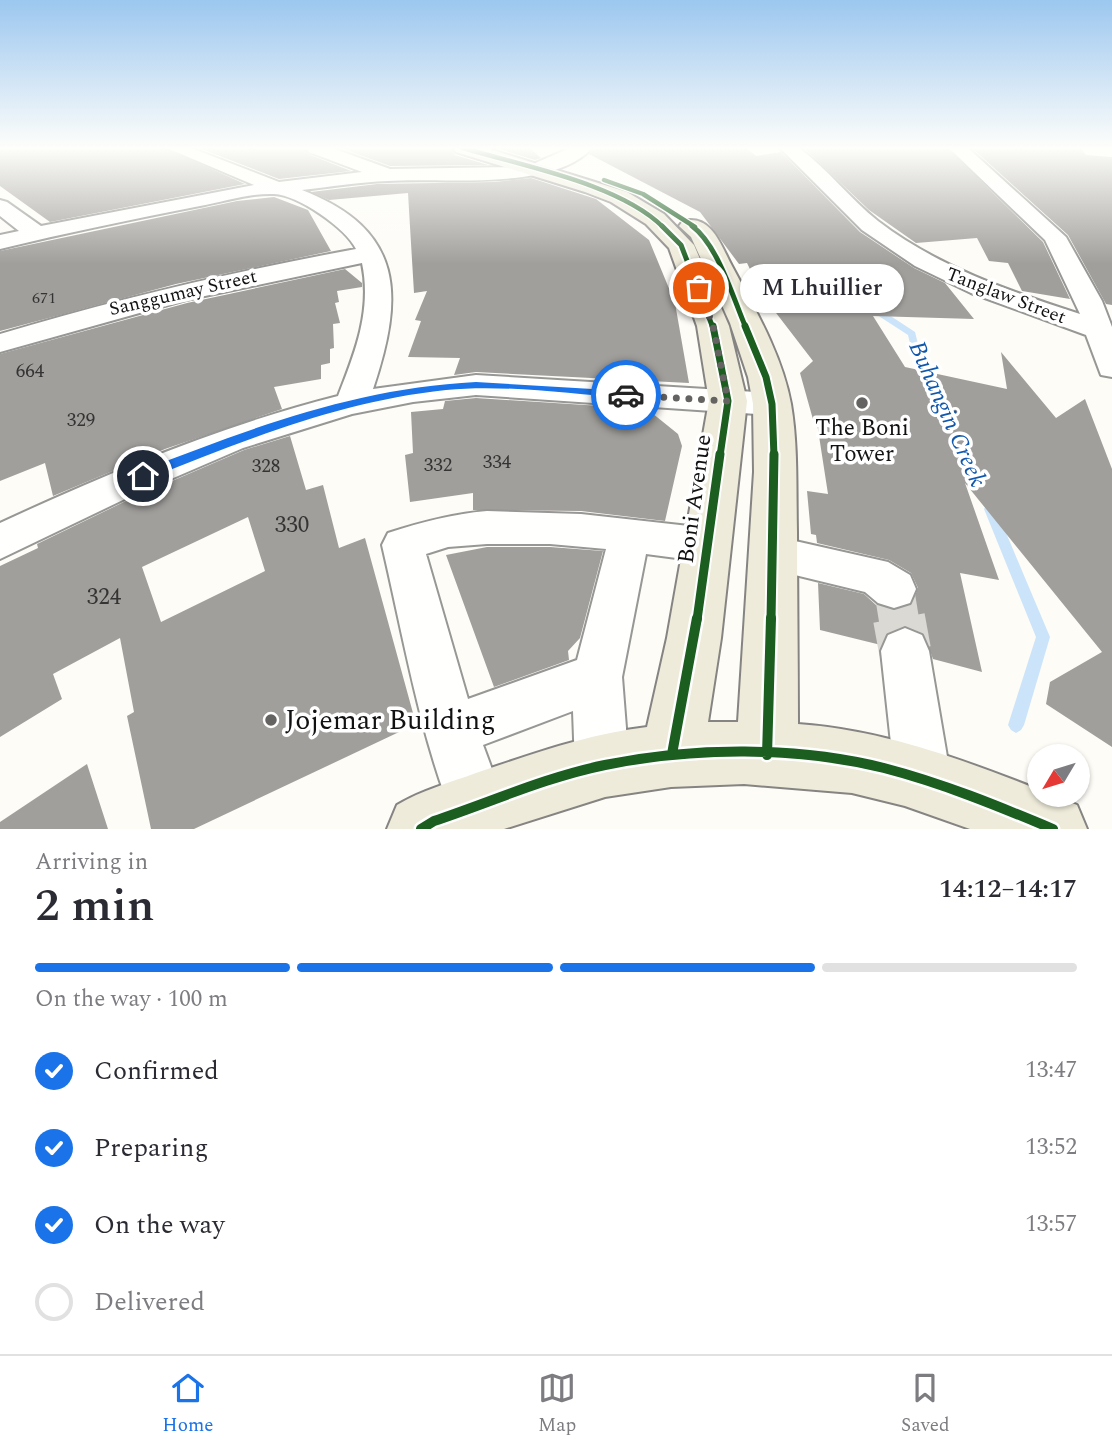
<!DOCTYPE html>
<meta charset="utf-8">
<style>
body{margin:0;font-family:Spectral,serif;background:#f7f7f7;color:#2b2b33;height:100vh;display:flex;flex-direction:column;font-size:26px;white-space:nowrap}
*{box-sizing:border-box;margin:0}
p{font-size:23px;color:#7c7c81}
.icon{flex:none;width:38px;height:38px;fill:none;stroke:currentColor;stroke-width:2;stroke-linecap:round;stroke-linejoin:round}
.map{position:relative;height:829px;overflow:hidden}
.sheet{display:flex;flex-direction:column;background:#fff;flex:1}
.sheet>*{flex:none}
.needle{width:46px;rotate:232deg}
.fabs{position:absolute;left:1027px;top:744px;display:grid;gap:14px}
.fabs a{display:grid;place-items:center;width:63px;height:63px;border-radius:50%;background:#fff;box-shadow:0 2px 5px #0004;font-size:35px}
.pin{position:absolute;display:grid;place-items:center;width:60px;height:60px;color:#fff;margin:-30px;border:4px solid #fff;border-radius:50%;box-shadow:0 2px 7px #0007}
.courier{position:absolute;display:grid;place-items:center;width:70px;height:70px;margin:-35px;border:5px solid #1a73e8;border-radius:50%;background:#fff;color:#222;box-shadow:0 2px 9px #0007}
.bubble{position:absolute;height:49px;border-radius:24px;background:#fff;box-shadow:0 2px 5px #0004;font-size:23px;font-weight:600;line-height:49px;text-align:center}
.head em{font-style:normal;font-weight:600}
.head div{display:flex;flex-direction:column-reverse}
.head{display:flex;align-items:center;justify-content:space-between;height:119px;padding:0 35px}
h1{font-size:46px;font-weight:600;line-height:52px}
.bar{display:grid;grid-template-columns:repeat(4,1fr);gap:10px 7px;align-content:center;height:84px;padding:0 35px}
.bar i{height:9px;border-radius:5px;background:#e1e1e2}
.bar .active{background:#1a73e8}
.bar p{grid-column:span 4}
ol{padding:0 35px;list-style:none}
li{display:flex;align-items:center;gap:21px;height:77px}
li p{margin-inline-start:auto}
li .icon{padding:7px;border-radius:50%;background:#1a73e8;color:#fff;stroke-width:4}
li:last-child{color:#7c7c81}
li i{width:38px;height:38px;border:4px solid #e1e1e2;border-radius:50%}
.dock{display:flex;justify-content:space-around;align-items:center;height:98px;border-top:2px solid #e1e1e2;background:#fff;font-size:19px;color:#7c7c81}
.dock a{display:grid;justify-items:center;gap:4px}
.dock .active{color:#1a73e8}
.map>svg:first-child{display:block}
.lines{fill:none;stroke-linecap:round;stroke-linejoin:round}
.stream{fill:#cbe4f9;fill-rule:evenodd}
.building{fill:#a19f9c;fill-rule:evenodd}
.minor-tunnel-far1{stroke:#dad9d4;stroke-width:40;stroke-dasharray:40 20;stroke-linecap:butt}
.minor-tunnel{stroke:#dad9d4;stroke-width:52;stroke-dasharray:52 26;stroke-linecap:butt}
.minor-casing{stroke:#979795;stroke-width:4}
.major-casing{stroke:#858482;stroke-width:4}
.minor{fill:#fffffe;fill-rule:evenodd}
.major{fill:#eeebda;fill-rule:evenodd}
.cycleway-far4-casing{stroke:#fff;stroke-width:7}
.cycleway-far3-casing{stroke:#fff;stroke-width:9}
.cycleway-far2-casing{stroke:#fff;stroke-width:11}
.cycleway-far1-casing{stroke:#fff;stroke-width:13}
.cycleway-casing{stroke:#fff;stroke-width:15}
.cycleway-far4{stroke:#1b5e20;stroke-width:4.5}
.cycleway-far3{stroke:#1b5e20;stroke-width:5}
.cycleway-far2{stroke:#1b5e20;stroke-width:7}
.cycleway-far1{stroke:#1b5e20;stroke-width:9}
.cycleway{stroke:#1b5e20;stroke-width:10}
.route{fill:#1a73e8}
.done{stroke:#646362;stroke-width:7;stroke-dasharray:0 12.6}
.poi-dot{fill:#646362;stroke:#fff;stroke-width:2.5}
.labels{text-anchor:middle;dominant-baseline:central;stroke-width:7;stroke-linejoin:round;paint-order:stroke}
.far-number-label{font-size:16px;fill:#353434}
.far-street-label{font-size:19px;fill:#111;stroke:#fff}
.number-label{font-size:19px;fill:#353434}
.poi-label{font-size:23px;fill:#111;stroke:#fff}
.street-label{font-size:23px;fill:#111;stroke:#fff}
.near-number-label{font-size:23px;fill:#353434}
.water-label{font-size:24px;font-style:italic;fill:#1158ac;stroke:#fff}
.near-poi-label{font-size:28px;fill:#111;stroke:#fff;text-anchor:start}
</style>
<div class="map">
<svg width="1112" height="829" viewBox="0 0 1112 829">
<rect width="100%" height="100%" fill="#fdfcf7"/>
<g class="lines">
<path class="stream" d="M871 307H877L915 332 920 352 935 382 933 384H927L925 382 912 352 908 335 871 311Z
M990 505 994 506 996 509 1050 637 1024 725 1021 730 1016 733 1011 730 1008 725 1036 637 984 509 986 506Z"/>
</g>
<path class="building" d="M0 148H165L245 184 50 222 0 186Z
M199 148H305L308 154 351 171 279 179Z
M341 148H451L455 155 488 165 390 166Z
M496 148H530L541 158 535 160Z
M595 148H746L756 156 781 152 860 232 914 268 945 283 974 319 873 316 905 367 1007 389 1001 352 1056 418 1085 399 1112 469V747L1046 704 1050 682 1102 652 965 483 999 580 960 573 982 672 933 659 924 634 906 626 887 633 881 645 820 630 818 583 864 594 876 605 893 611 911 606 918 588 911 573 889 560 817 543 816 535 811 534 807 491 828 494 817 423H814L800 373 813 361 763 296 747 263 739 264 700 212 589 154Z
M947 148 1043 242 1070 299 1022 291 1008 263 989 261 977 238 916 243 869 210 805 149Z
M972 148H1081L1086 155 1112 157V305L1106 304 1068 235Z
M531 178 596 199 649 240 675 303 689 383 476 372 454 375 460 358 408 357 421 321 415 320 427 291 414 293 408 193 329 200 311 192 377 184 495 182Z
M274 197 308 210 331 251 176 284 0 331V251L237 201Z
M345 269 362 283V287L337 291 339 302 335 303 340 323 333 324 334 348 330 349V363L321 365V379L274 387 282 409 165 449 53 496 45 463 0 481V354L187 303Z
M476 398 647 409 678 434 682 446 665 521 581 511 473 510V493L410 502 405 455 413 453 411 412 443 409 445 401Z
M290 436 306 490 323 485 339 548 365 538 416 724 194 829H151L127 716 134 712 120 638 53 674 62 699 0 737V566L38 548 37 544 128 500 244 450ZM248 517 265 571 161 622 142 567Z
M487 547H550L603 551 580 638 568 651 569 660 494 687 446 555Z
M87 764 108 829H0V822Z"/>
<g class="lines">
<path class="minor-tunnel-far1" d="M894 589 899 620"/>
<path class="minor-tunnel" d="M899 618 905 651"/>
<g class="minor-casing">
<path id="minor" d="M167 148H191L279 182 362 172 309 152 307 148H332L390 169 512 167 533 164 570 148H592C553 192 441 177 388 181 359 182 330 187 302 190 405 230 404 296 373 389L476 375 772 393 784 396 788 404 784 412 772 415 476 395 413 402 352 414 243 448 127 498 0 559V523C110 472 220 426 338 396 355 353 372 310 362 263L186 300 0 352V334C117 299 236 271 356 249 346 228 298 195 274 194 250 193 223 202 200 206 133 219 66 233 0 249V235L19 231 0 216V200L7 202 41 226 254 185Z
M780 148H799C828 169 850 199 878 221 938 267 1009 291 1080 314L1045 240 949 148H968L1066 237 1102 301 1112 327V377L1101 375 1086 335 971 293 915 266 862 230Z
M487 511 581 514 707 528 722 533 728 545 722 557 707 562 646 554 622 677 629 766 621 785 602 793 583 785 575 766 573 711 483 745 506 807 497 827 461 829 457 827C420 738 404 639 382 545L388 533C422 522 452 514 487 511ZM487 544H550L606 549 577 660 468 699 426 554 448 547Z
M773 536 888 562 910 575 916 589 910 603 894 608 878 603 865 592 758 566 752 554 758 542Z
M905 628 922 635 929 651 951 780 943 800 923 808 903 800 895 780 881 651 888 635Z"/>
</g>
<g class="major-casing">
<path id="major" d="M453 148H486L627 192 664 214 694 245 729 326 747 401 721 638 708 722H738L754 472 753 404 748 377 730 323 691 237 679 226 683 221C712 214 721 246 732 266 755 309 782 355 791 404 798 445 796 489 797 532 797 596 798 660 798 724 883 730 961 759 1040 790V794H1051L1077 805 1087 829H970L905 806 852 793 744 784 671 787 605 797 504 829H387L397 805C422 790 449 783 476 773 532 754 588 734 647 727L667 638 709 401 697 326 669 248 646 224 611 202 585 192 456 152Z"/>
</g>
<use href="#minor" class="minor"/>
<use href="#major" class="major"/>
<g class="cycleway-far4-casing">
<path id="cycleway-far4" d="M463 148C523 166 620 184 663 227
M604 180 643 194 695 227"/>
</g>
<g class="cycleway-far3-casing">
<path id="cycleway-far3" d="M662 226 681 245 713 328
M692 226C718 245 733 298 746 328"/>
</g>
<g class="cycleway-far2-casing">
<path id="cycleway-far2" d="M713 326 728 401 720 456
M745 326 766 377 772 404 774 456"/>
</g>
<g class="cycleway-far1-casing">
<path id="cycleway-far1" d="M697 620 720 454
M771 620 774 454"/>
</g>
<g class="cycleway-casing">
<path id="cycleway" d="M672 754 697 618
M767 755 771 618
M421 829 434 821C491 802 546 777 605 765 694 747 795 746 884 768 942 783 998 806 1053 829"/>
</g>
<use href="#cycleway-far4" class="cycleway-far4"/>
<use href="#cycleway-far3" class="cycleway-far3"/>
<use href="#cycleway-far2" class="cycleway-far2"/>
<use href="#cycleway-far1" class="cycleway-far1"/>
<use href="#cycleway" class="cycleway"/>
</g>
<linearGradient id="sky" x2="0" y2="1"><stop stop-color="#9cc7ef"/><stop offset="0.56" stop-color="#fefefb"/><stop offset="1" stop-color="#fefefb" stop-opacity="0"/></linearGradient>
<rect width="1112" height="264" fill="url(#sky)"/>
<path class="route" d="M476 382 626 391 632 395 626 398C569 394 504 384 446 390 341 401 245 440 147 479L143 481 136 476 138 472C249 429 355 388 476 382Z"/>
<g class="lines">
<path class="done" d="M626 395 728 401 713 326 699 288"/>
</g>
<g class="poi-dot">
<circle cx="862" cy="403" r="7"/>
<circle cx="271" cy="720" r="7"/>
</g>
<g class="labels">
<g class="far-number-label">
<text x="44" y="298">671</text>
</g>
<g class="far-street-label">
<text transform="translate(183 293) rotate(-13)">Sanggumay Street</text>
<text transform="translate(1006 296) rotate(21)">Tanglaw Street</text>
</g>
<g class="number-label">
<text x="30" y="371">664</text>
<text x="81" y="420">329</text>
<text x="497" y="462">334</text>
<text x="438" y="465">332</text>
<text x="266" y="466">328</text>
</g>
<g class="poi-label">
<text x="862" y="428">The Boni<tspan x="862" dy="26">Tower</tspan></text>
</g>
<g class="street-label">
<text transform="translate(695 499) rotate(-82)">Boni Avenue</text>
</g>
<g class="near-number-label">
<text x="292" y="525">330</text>
<text x="104" y="597">324</text>
</g>
<g class="water-label">
<text transform="translate(947 414) rotate(66)">Buhangin Creek</text>
</g>
<g class="near-poi-label">
<text x="285" y="720">Jojemar Building</text>
</g>
</g>
</svg>
<div class="fabs">
<a><svg class="needle" viewBox="-14 -14 28 28"><path d="M0-13l5 13h-10z" fill="#e53935"/><path d="M0 13l5-13h-10z" fill="#7c7c81"/></svg></a>
</div>
<div class="pin" style="left:699px;top:288px;background:#ea580c"><svg class="icon" aria-label="bag" viewBox="0 0 24 24"><path d="M5 8h14l-1 12H6zM9 8a3 3 0 0 1 6 0"/></svg></div>
<div class="pin" style="left:143px;top:476px;background:#1f2937"><svg class="icon" aria-label="home" viewBox="0 0 24 24"><path d="M3 11l9-7 9 7M6 9v11h12V9"/></svg></div>
<div class="courier" style="left:626px;top:395px"><svg class="icon" aria-label="car" viewBox="0 0 24 24"><path d="M5 17H2v-5l4-1 3-4h7l3 4 3 1v5h-3M9 17h6M6 11h13"/><circle cx="7" cy="17" r="2"/><circle cx="17" cy="17" r="2"/></svg></div>
<div class="bubble" style="left:740px;top:264px;width:164px">M Lhuillier</div>
</div>
<section class="sheet">
<div class="head"><div><h1>2 min</h1><p>Arriving in</p></div><em>14:12–14:17</em></div>
<div class="bar"><i class="active"></i><i class="active"></i><i class="active"></i><i></i><p>On the way · 100 m</p></div>
<ol>
<li><svg class="icon" aria-label="check" viewBox="0 0 24 24"><path d="M5 12l5 5 9-10"/></svg>Confirmed<p>13:47</p></li>
<li><svg class="icon" aria-label="check" viewBox="0 0 24 24"><path d="M5 12l5 5 9-10"/></svg>Preparing<p>13:52</p></li>
<li><svg class="icon" aria-label="check" viewBox="0 0 24 24"><path d="M5 12l5 5 9-10"/></svg>On the way<p>13:57</p></li>
<li><i></i>Delivered</li>
</ol>
</section>
<nav class="dock">
<a class="active"><svg class="icon" aria-label="home" viewBox="0 0 24 24"><path d="M3 11l9-7 9 7M6 9v11h12V9"/></svg>Home</a>
<a><svg class="icon" aria-label="map" viewBox="0 0 24 24"><path d="M3 6l6-2 6 2 6-2v14l-6 2-6-2-6 2zM9 4v14M15 6v14"/></svg>Map</a>
<a><svg class="icon" aria-label="saved" viewBox="0 0 24 24"><path d="M7 4h10v16l-5-4-5 4z"/></svg>Saved</a>
</nav>
